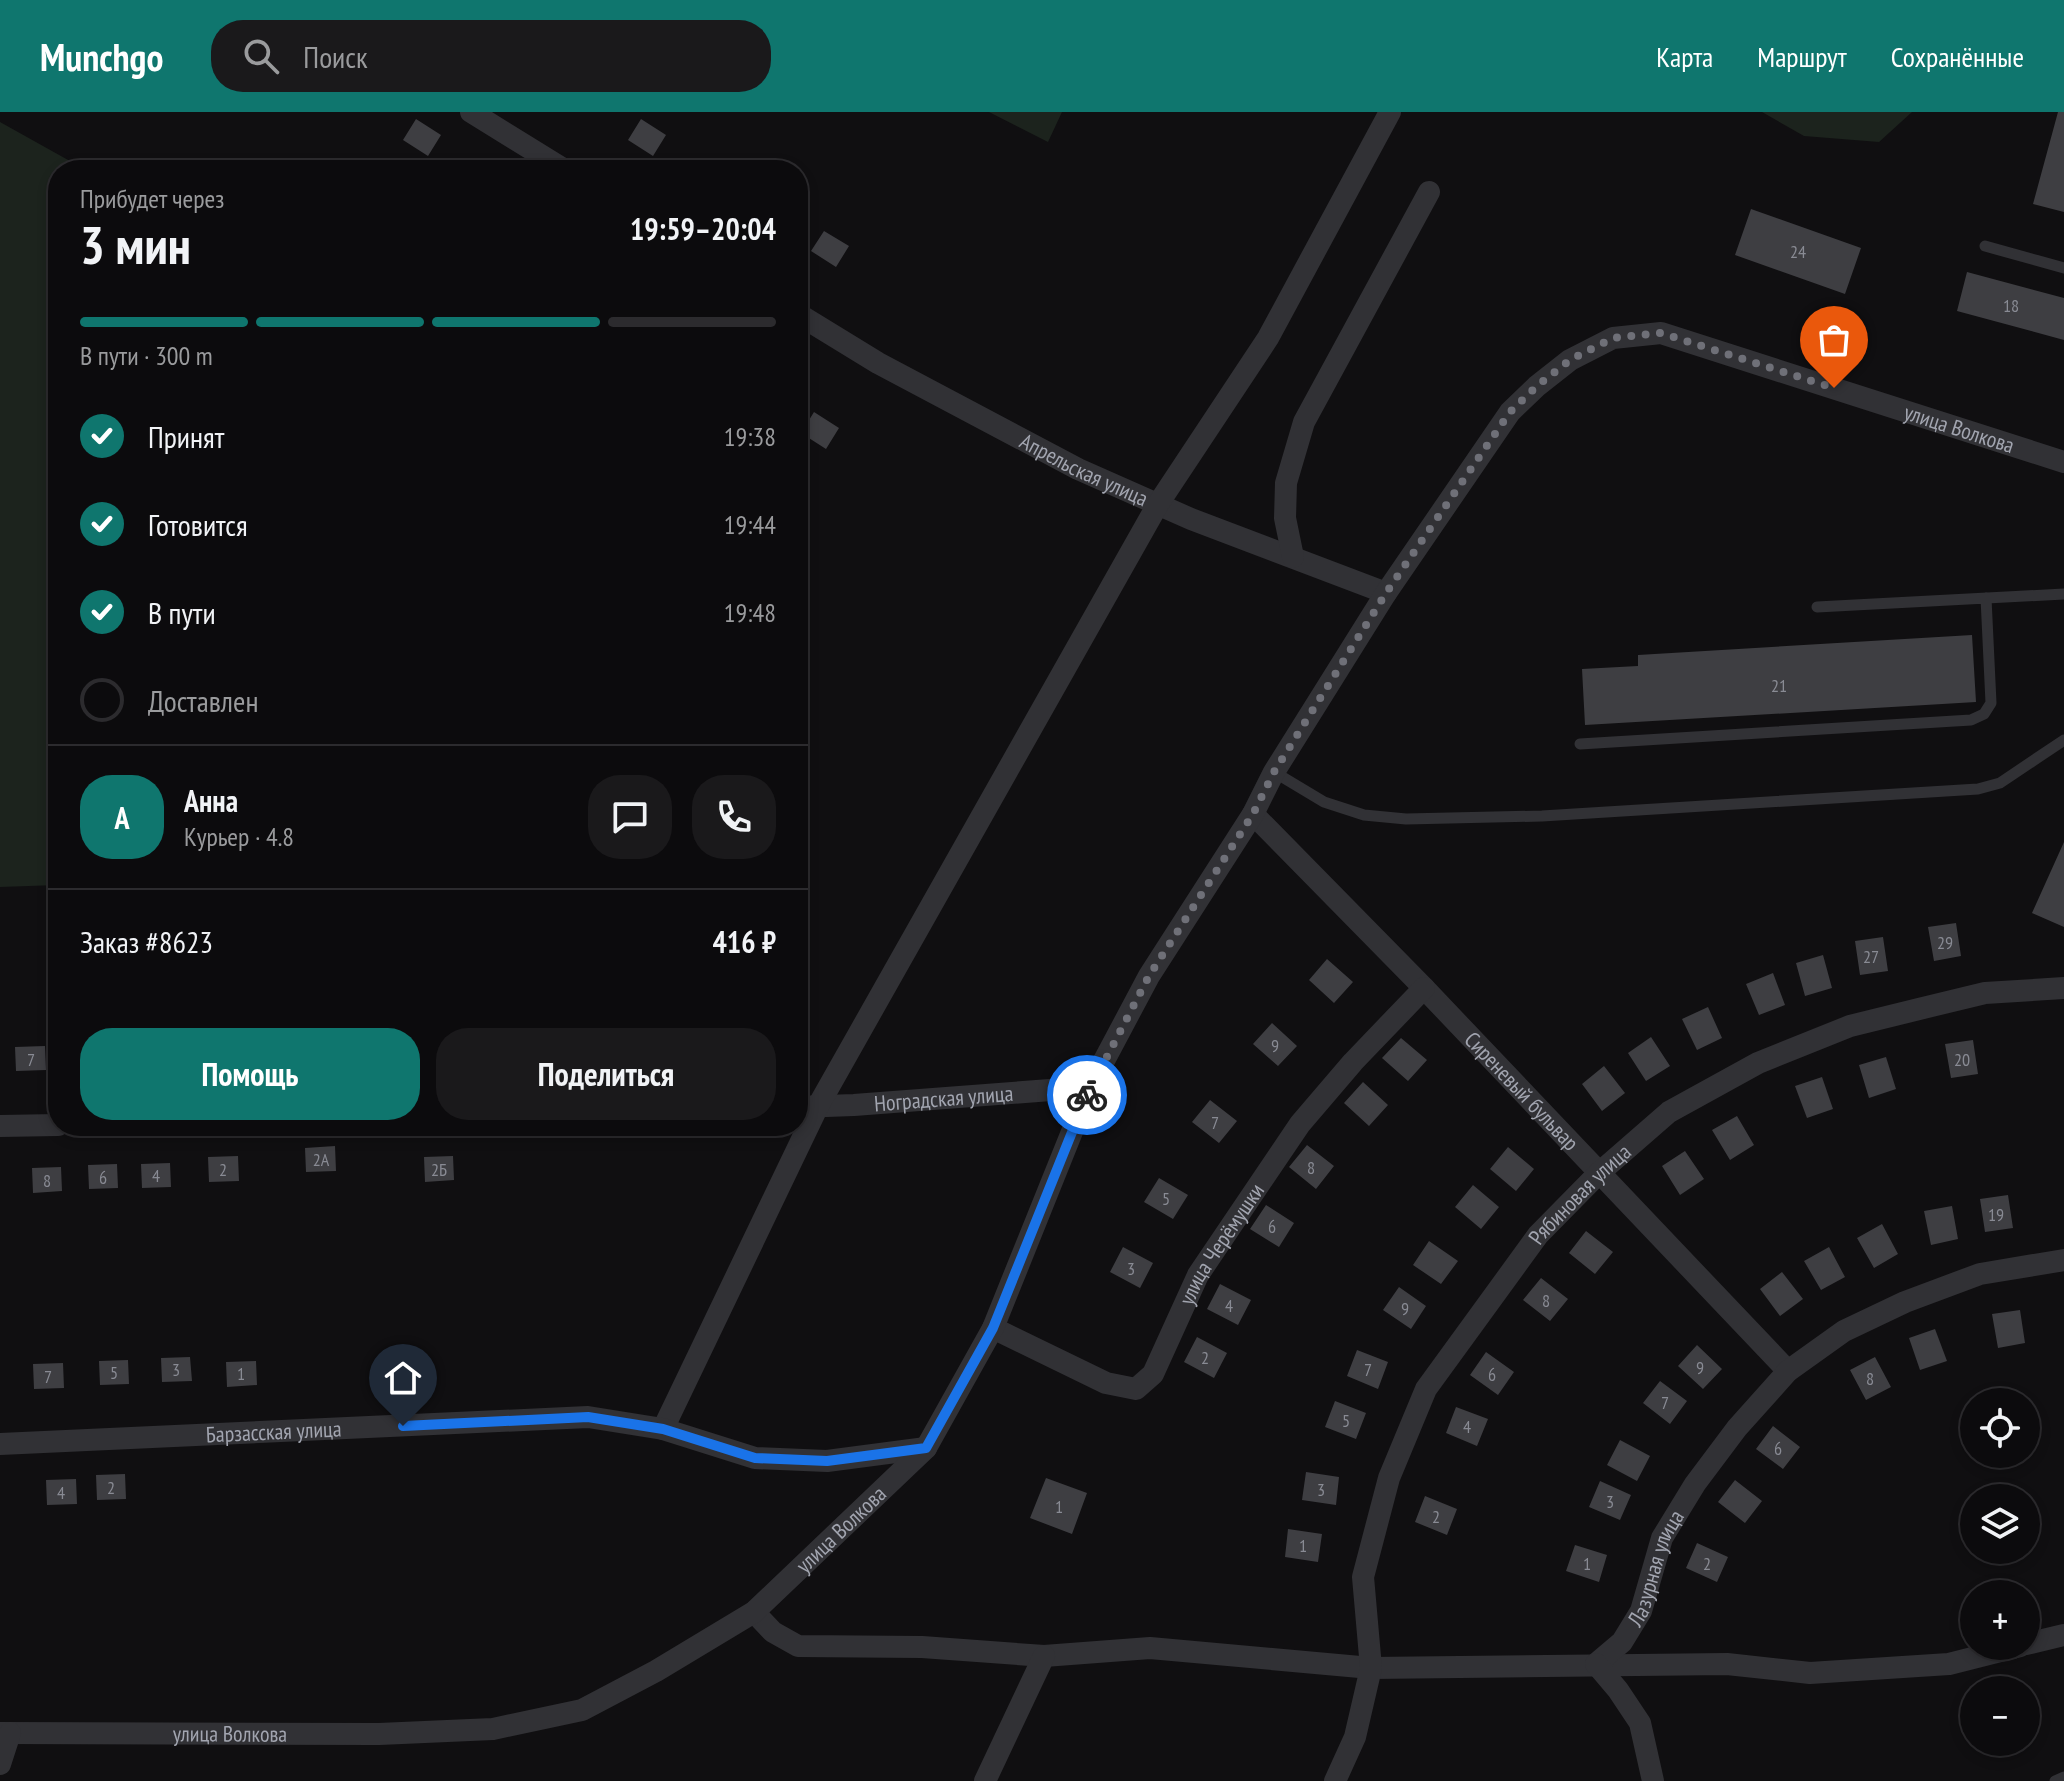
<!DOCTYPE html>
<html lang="ru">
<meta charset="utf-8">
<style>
body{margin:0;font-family:"PT Sans Narrow",sans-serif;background:#1a191b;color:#f1f3f6;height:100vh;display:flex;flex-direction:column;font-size:30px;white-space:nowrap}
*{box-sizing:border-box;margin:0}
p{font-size:26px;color:#9a9b9d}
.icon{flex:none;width:44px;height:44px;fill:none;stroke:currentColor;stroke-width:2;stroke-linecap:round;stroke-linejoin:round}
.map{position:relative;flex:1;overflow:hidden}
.drawer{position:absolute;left:48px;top:48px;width:760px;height:976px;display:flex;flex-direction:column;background:#0c0b0d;border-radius:32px;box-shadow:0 4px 12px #0003,0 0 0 2px #2c2b2e}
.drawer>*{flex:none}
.buttons{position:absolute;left:1960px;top:1276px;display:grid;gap:16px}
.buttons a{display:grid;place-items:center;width:80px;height:80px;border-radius:50%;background:#0c0b0d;box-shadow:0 4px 12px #0003,0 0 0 2px #2c2b2e;font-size:40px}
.pin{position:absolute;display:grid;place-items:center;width:68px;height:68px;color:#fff;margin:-82px -34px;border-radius:50% 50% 50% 0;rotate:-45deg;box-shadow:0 0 8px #0007}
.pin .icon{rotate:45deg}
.courier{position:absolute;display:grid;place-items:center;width:80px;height:80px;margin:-40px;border:6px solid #1a73e8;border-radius:50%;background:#fff;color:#222;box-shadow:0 2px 10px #0007}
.summary em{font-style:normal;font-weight:600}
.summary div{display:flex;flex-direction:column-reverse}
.summary{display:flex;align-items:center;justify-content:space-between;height:136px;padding:0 32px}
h1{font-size:52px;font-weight:600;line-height:60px}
.bar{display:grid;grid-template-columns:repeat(4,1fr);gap:12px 8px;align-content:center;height:96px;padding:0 32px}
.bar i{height:10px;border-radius:6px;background:#2c2b2e}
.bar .selected{background:#0f766e}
.bar p{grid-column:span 4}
.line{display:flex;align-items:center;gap:20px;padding:0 32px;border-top:2px solid #2c2b2e}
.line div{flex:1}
.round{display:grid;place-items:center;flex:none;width:84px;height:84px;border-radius:32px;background:#1a191b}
ol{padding:0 32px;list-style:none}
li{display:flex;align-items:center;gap:24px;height:88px}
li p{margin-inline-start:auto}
li .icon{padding:8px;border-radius:50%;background:#0f766e;color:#fff;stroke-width:4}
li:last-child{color:#9a9b9d}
li i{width:44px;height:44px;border:4px solid #2c2b2e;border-radius:50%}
.primary-button{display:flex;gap:16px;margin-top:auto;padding:16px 32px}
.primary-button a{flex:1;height:92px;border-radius:32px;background:#0f766e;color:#fff;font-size:32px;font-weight:600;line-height:92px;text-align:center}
.primary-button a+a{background:#1a191b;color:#f1f3f6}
header{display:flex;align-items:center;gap:48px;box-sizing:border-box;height:112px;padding:0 40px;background:#0f766e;color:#fff}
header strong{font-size:38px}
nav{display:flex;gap:44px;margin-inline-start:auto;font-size:28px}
.search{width:560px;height:72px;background:#1a191b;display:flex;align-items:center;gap:20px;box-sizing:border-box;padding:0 28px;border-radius:32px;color:#9a9b9d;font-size:30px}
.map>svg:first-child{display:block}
.green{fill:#1c231d}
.building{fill:#3e3e42}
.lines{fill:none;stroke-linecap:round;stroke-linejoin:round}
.service{stroke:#313135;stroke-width:11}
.minor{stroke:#313135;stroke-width:22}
.done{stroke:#6f7078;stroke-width:8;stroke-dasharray:0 14.4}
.route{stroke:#1a73e8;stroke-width:10}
.labels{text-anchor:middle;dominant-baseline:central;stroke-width:6;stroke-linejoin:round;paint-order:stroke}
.number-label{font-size:18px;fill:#898b94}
.street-label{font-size:22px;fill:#a2a5b0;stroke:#0b0a0b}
</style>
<header>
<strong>Munchgo</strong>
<div class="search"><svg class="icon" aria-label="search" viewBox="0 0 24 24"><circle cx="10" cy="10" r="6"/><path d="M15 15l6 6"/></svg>Поиск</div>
<nav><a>Карта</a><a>Маршрут</a><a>Сохранённые</a></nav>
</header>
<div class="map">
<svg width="2064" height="1669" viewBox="0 0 2064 1669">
<rect width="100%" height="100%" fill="#100f11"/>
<path class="green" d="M989 0H1062L1048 30Z
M1762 0H1912L1879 30 1804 24Z
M0 10 86 58H58V773L0 775Z"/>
<path class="building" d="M2058 0H2064V100L2033 92Z
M416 7 441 23 428 44 403 28Z
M641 7 666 23 653 44 628 28Z
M704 46 724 58H697Z
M1751 97 1861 136 1845 182 1735 143Z
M824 119 849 134 836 155 811 139Z
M1967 160 2064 186V228L1957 199Z
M814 300 839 316 826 337 801 321Z
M1972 523 1976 590 1585 613 1582 557 1638 554V543Z
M2064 730V815L2032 801Z
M1956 811 1961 844 1934 849 1928 815Z
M1883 825 1888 859 1860 863 1855 829Z
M1823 843 1832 876 1805 884 1796 851Z
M1327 847 1353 870 1334 891 1309 868Z
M1773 861 1785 893 1759 903 1746 872Z
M1708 895 1722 926 1697 938 1682 907Z
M1272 911 1297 934 1278 954 1253 932Z
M1651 925 1670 954 1646 969 1628 941Z
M1401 926 1427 948 1408 969 1382 946Z
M1973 928 1978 962 1951 966 1945 932Z
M45 934 46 958 16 959 15 935Z
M1886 945 1896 977 1869 986 1859 953Z
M1604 954 1625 981 1602 999 1582 972Z
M1822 965 1833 997 1807 1006 1795 974Z
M1363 970 1388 993 1369 1014 1344 991Z
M1210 988 1237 1009 1219 1031 1192 1010Z
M1737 1004 1754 1033 1730 1048 1712 1018Z
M1307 1033 1334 1054 1316 1077 1289 1055Z
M335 1034 336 1059 306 1060 305 1036Z
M1508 1035 1534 1057 1516 1079 1490 1057Z
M1685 1039 1704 1067 1680 1083 1662 1054Z
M238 1044 239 1069 209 1070 208 1045Z
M453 1044 454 1068 425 1070 424 1045Z
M170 1051 171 1075 142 1076 141 1052Z
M117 1052 118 1076 89 1077 88 1053Z
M61 1055 62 1079 33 1081 32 1056Z
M1159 1066 1188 1083 1173 1107 1144 1090Z
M1473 1073 1499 1095 1481 1117 1455 1095Z
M2008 1083 2013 1116 1985 1120 1980 1087Z
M1266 1093 1294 1111 1279 1135 1250 1117Z
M1952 1094 1958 1127 1931 1133 1924 1099Z
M1882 1112 1898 1142 1874 1156 1857 1126Z
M1586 1119 1613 1140 1595 1162 1569 1141Z
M1429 1129 1458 1149 1441 1172 1413 1153Z
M1123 1135 1153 1151 1140 1176 1110 1160Z
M1829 1135 1845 1165 1821 1178 1804 1149Z
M1782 1160 1803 1187 1780 1204 1760 1177Z
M1541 1166 1568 1187 1550 1209 1523 1188Z
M1220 1172 1251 1188 1238 1213 1207 1197Z
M1399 1175 1426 1194 1411 1217 1383 1198Z
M2020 1198 2025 1231 1998 1236 1992 1202Z
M1935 1217 1947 1249 1920 1258 1909 1226Z
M1197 1225 1227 1241 1214 1266 1184 1250Z
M1697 1233 1722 1257 1703 1277 1678 1254Z
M1357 1238 1388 1250 1378 1277 1347 1264Z
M1486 1240 1514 1260 1498 1283 1470 1263Z
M190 1245 192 1269 162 1270 161 1246Z
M1875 1245 1891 1275 1866 1288 1850 1258Z
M128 1248 129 1272 100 1273 99 1249Z
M256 1249 257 1273 227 1275 226 1250Z
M63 1251 64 1276 34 1277 33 1252Z
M1660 1269 1687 1289 1670 1312 1643 1291Z
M1335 1289 1366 1301 1356 1327 1325 1315Z
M1456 1295 1488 1307 1477 1334 1446 1321Z
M1773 1314 1800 1335 1783 1357 1756 1337Z
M1620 1328 1650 1344 1637 1369 1607 1353Z
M1306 1360 1339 1365 1336 1393 1302 1388Z
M125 1362 126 1387 97 1388 96 1363Z
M1046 1366 1087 1381 1072 1422 1030 1406Z
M76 1367 77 1392 47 1393 46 1368Z
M1735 1368 1762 1389 1745 1411 1718 1390Z
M1600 1369 1631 1383 1620 1408 1589 1395Z
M1425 1384 1457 1397 1447 1423 1415 1410Z
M1288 1417 1322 1422 1318 1450 1285 1445Z
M1697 1431 1728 1445 1717 1470 1686 1456Z
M1575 1433 1607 1443 1599 1470 1566 1459Z"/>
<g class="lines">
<path class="service" d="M1985 134 2064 156
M1817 495 2064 482
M1580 632 1971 608 1984 602 1991 591 1986 486
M1274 660 1324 690 1364 703 1406 707 1542 704 1978 677 2000 671 2064 628
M2055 1669 2064 1665"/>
<g class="minor">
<path d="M471 0 565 58"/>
<path id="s1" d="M798 202 878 251 1078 357 1191 407 1386 481"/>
<path d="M1293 445 1285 406 1286 371 1304 310 1429 80"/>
<path id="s2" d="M1253 702 1424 876 1788 1259"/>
<path id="s3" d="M798 995 854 993 1090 975"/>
<path d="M0 1014 58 1013"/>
<path id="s4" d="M993 1216 1106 1271 1136 1277 1153 1262 1198 1163 1300 1012 1353 950 1424 876"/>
<path d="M663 1317 818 994 1158 392 1268 226 1390 0"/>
<path id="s5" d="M0 1332 588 1305 663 1317 755 1346 827 1349 926 1336"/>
<path d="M754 1500 773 1520 798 1534 922 1535 1044 1544 1150 1536 1371 1556 1727 1552 1810 1561 1949 1552 2020 1534"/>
<path d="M2026 1532 2064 1523"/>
<path id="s6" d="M1596 1552 1622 1530 1641 1499 1662 1426 1695 1372 1737 1316 1788 1259 1844 1219 1905 1190 1980 1162 2064 1148"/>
<path d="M1596 1552 1618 1578 1640 1611 1653 1669"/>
<path id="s7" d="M0 1621 379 1622 493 1617 582 1598 656 1559 754 1500 926 1336 993 1216 1090 975 1149 864 1253 702 1274 660 1386 481 1510 300 1537 274 1570 248 1613 226 1661 221 2064 350"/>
<path d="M0 1652 10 1621"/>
<path d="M985 1669 1044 1544"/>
<path id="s8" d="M1335 1669 1355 1625 1371 1556 1363 1465 1389 1366 1426 1277 1538 1123 1599 1061 1669 1000 1758 951 1850 914 1919 897 1985 881 2064 876"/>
</g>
</g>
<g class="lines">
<path class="done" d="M1087 983 1149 864 1253 702 1274 660 1386 481 1510 300 1537 274 1570 248 1613 226 1661 221 1834 276"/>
<path class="route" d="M403 1314 588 1305 663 1317 755 1346 827 1349 926 1336 993 1216 1087 983"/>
</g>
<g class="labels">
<g class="number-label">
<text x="1798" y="139">24</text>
<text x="2011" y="193">18</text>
<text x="1779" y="573">21</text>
<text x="1945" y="830">29</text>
<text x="1871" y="844">27</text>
<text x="1275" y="933">9</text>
<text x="31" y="947">7</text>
<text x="1962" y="947">20</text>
<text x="1215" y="1010">7</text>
<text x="321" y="1047">2А</text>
<text x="1311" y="1055">8</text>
<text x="223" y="1057">2</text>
<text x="439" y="1057">2Б</text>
<text x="156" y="1063">4</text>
<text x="103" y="1065">6</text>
<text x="47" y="1068">8</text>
<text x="1166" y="1086">5</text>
<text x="1996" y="1102">19</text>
<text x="1272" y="1114">6</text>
<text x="1131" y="1156">3</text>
<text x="1546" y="1188">8</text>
<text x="1229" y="1193">4</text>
<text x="1405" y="1196">9</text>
<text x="1205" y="1245">2</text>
<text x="1700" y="1255">9</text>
<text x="176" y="1257">3</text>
<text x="1368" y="1257">7</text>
<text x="114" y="1260">5</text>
<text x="241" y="1261">1</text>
<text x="1492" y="1262">6</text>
<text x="48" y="1264">7</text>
<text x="1870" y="1266">8</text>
<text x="1665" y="1290">7</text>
<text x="1346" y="1308">5</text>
<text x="1467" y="1314">4</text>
<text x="1778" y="1336">6</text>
<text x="111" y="1375">2</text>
<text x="1321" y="1377">3</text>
<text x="61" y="1380">4</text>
<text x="1610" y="1389">3</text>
<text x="1059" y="1394">1</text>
<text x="1436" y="1404">2</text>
<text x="1303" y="1433">1</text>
<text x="1587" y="1451">1</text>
<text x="1707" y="1451">2</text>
</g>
<g class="street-label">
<text stroke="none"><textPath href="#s7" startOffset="2702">улица Волкова</textPath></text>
<text stroke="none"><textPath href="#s1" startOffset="326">Апрельская улица</textPath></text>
<text stroke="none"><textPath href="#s2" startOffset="386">Сиреневый бульвар</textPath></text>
<text stroke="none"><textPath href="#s3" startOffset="146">Ноградская улица</textPath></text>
<text stroke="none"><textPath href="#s8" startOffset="658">Рябиновая улица</textPath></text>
<text stroke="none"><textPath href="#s4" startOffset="326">улица Черёмушки</textPath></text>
<text stroke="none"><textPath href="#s5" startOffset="274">Барзасская улица</textPath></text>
<text stroke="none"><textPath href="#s7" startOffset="902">улица Волкова</textPath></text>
<text stroke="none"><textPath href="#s6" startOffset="116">Лазурная улица</textPath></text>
<text stroke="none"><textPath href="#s7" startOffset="230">улица Волкова</textPath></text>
</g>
</g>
</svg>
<div class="buttons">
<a><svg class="icon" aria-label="locate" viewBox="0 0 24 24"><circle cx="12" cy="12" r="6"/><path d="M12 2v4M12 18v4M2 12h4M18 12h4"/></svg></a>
<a><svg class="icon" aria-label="layers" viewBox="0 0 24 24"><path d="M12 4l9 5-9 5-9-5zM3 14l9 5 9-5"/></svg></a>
<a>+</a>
<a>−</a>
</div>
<div class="pin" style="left:1834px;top:276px;background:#ea580c"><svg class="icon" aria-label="bag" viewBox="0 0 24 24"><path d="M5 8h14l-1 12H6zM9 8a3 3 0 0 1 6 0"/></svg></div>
<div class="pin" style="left:403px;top:1314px;background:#1f2937"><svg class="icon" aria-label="home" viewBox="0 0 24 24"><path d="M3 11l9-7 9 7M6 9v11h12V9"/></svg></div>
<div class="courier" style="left:1087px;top:983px"><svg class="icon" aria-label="bike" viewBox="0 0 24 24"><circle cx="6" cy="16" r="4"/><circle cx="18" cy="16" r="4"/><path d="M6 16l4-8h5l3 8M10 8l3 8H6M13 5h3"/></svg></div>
<section class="drawer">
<div class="summary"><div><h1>3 мин</h1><p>Прибудет через</p></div><em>19:59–20:04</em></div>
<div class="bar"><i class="selected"></i><i class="selected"></i><i class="selected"></i><i></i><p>В пути · 300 m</p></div>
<ol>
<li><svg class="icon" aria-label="check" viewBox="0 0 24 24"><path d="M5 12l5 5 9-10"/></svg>Принят<p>19:38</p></li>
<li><svg class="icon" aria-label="check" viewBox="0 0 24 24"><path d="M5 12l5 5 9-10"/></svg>Готовится<p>19:44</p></li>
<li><svg class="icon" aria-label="check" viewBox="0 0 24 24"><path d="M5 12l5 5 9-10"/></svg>В пути<p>19:48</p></li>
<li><i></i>Доставлен</li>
</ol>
<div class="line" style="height:144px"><b class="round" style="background:#0f766e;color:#fff">А</b><div><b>Анна</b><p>Курьер · 4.8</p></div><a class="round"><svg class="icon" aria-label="chat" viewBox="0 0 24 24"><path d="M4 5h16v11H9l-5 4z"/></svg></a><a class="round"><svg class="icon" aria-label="phone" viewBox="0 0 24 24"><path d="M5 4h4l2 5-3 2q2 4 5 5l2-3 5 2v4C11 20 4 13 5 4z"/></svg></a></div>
<div class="line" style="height:104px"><div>Заказ #8623</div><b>416 ₽</b></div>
<div class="primary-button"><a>Помощь</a><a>Поделиться</a></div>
</section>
</div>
